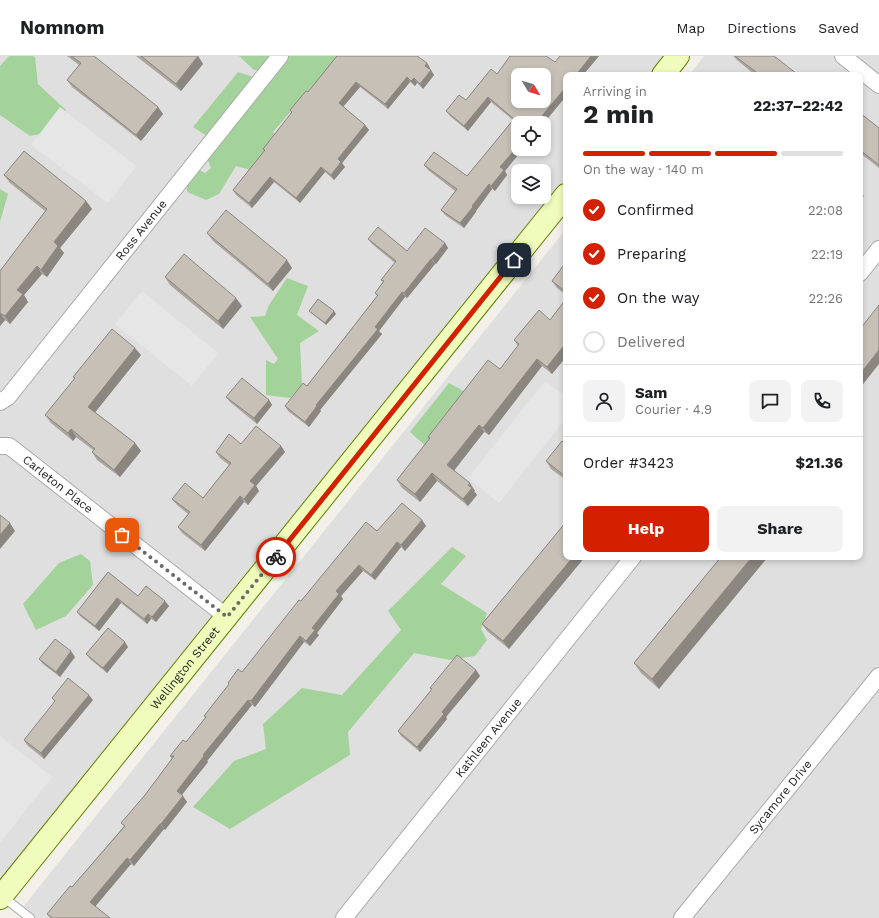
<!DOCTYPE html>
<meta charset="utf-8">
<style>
body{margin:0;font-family:"Work Sans",sans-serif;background:#f2f2f2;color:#202124;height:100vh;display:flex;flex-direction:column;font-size:15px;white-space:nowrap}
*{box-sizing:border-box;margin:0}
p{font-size:13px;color:#757577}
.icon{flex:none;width:22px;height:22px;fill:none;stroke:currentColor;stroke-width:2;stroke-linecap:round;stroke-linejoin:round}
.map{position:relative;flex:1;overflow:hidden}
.sheet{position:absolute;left:563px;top:16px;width:300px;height:488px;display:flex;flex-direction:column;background:#fff;border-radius:8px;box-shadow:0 2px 6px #0003}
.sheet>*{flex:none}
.needle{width:26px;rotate:128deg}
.buttons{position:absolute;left:511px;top:12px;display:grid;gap:8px}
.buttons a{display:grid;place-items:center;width:40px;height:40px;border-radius:8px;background:#fff;box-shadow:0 2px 6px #0003;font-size:20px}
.pin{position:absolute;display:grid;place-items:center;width:34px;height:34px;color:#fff;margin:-17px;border-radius:8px;box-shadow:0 2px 6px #0006}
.courier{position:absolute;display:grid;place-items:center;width:40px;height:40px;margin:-20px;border:3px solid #d32000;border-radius:50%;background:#fff;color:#222;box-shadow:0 1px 5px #0007}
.headline em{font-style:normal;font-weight:700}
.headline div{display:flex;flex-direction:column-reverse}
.headline{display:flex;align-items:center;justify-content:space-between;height:68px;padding:0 20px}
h1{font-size:26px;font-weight:700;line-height:30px}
.bar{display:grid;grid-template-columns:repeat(4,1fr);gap:6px 4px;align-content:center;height:48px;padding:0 20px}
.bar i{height:5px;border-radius:3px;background:#e0e0e0}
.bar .current{background:#d32000}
.bar p{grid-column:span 4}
.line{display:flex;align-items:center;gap:10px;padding:0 20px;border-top:1px solid #e0e0e0}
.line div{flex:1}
.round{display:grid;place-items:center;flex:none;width:42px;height:42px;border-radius:8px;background:#f2f2f2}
ol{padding:0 20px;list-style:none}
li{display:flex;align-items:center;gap:12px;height:44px}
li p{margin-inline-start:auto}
li .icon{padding:4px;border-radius:50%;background:#d32000;color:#fff;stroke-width:4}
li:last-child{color:#757577}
li i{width:22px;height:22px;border:2px solid #e0e0e0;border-radius:50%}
.primary-button{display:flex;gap:8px;margin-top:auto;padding:8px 20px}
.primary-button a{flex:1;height:46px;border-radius:8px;background:#d32000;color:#fff;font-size:16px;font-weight:700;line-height:46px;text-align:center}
.primary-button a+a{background:#f2f2f2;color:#202124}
header{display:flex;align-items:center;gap:24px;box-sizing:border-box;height:56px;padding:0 20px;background:#fff;border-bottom:1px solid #e0e0e0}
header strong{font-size:19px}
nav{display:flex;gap:22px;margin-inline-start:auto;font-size:14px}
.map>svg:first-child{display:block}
.residential{fill:#e0dfdf;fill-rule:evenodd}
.forest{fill:#a3d39b}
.parking{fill:#e6e6e6}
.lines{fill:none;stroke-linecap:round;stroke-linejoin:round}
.lane-casing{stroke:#a9a9a9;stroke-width:10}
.street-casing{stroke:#a9a9a9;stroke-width:18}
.secondary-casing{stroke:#608100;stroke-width:24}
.lane{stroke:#fff;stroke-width:8}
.street{stroke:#fff;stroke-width:16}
.secondary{stroke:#effcbc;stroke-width:22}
.wall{fill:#aba59d}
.shaded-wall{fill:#8b8680}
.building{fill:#c7c0b7;stroke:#8b8680;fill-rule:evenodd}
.done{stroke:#6b6a67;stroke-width:4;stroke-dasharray:0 7.2}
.route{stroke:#d32000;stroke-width:5}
.labels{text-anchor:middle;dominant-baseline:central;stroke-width:3.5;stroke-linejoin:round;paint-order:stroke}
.street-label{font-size:12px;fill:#222;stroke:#fff}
</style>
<header>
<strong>Nomnom</strong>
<nav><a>Map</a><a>Directions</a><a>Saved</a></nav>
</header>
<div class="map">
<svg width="879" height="862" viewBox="0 0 879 862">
<rect width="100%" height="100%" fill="#f2f0e8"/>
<path class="residential" d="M0 0H668L653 19H566V127L0 831ZM518 19H544V45H518ZM518 67H544V93H518ZM518 115H544V141H518Z
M704 0H879V862H26L19 856 566 173V501H860V19H689Z"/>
<path class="forest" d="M9 0H33L35 1 38 28 66 54 65 73 30 80 0 59V10Z
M239 0H351L311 32 273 76 278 83 250 114 236 110 219 138 206 144 187 136 186 122 198 113 205 117 211 112 207 102 216 86 193 71 238 16 265 25 275 16 254 14Z
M0 133 8 138 0 166Z
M287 222 308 230 297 259 319 275 300 287 302 329 290 342 266 339V304L274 308 278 303 250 261 265 260 269 249Z
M449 327 467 337 429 393 410 376Z
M452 491 466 500 441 528 487 557 481 573 487 584 475 600 450 604 414 597 348 676 350 699 230 773 193 751 234 705 266 693 263 668 302 632 342 639 401 574 388 555Z
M81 498 90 505 93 529 66 560 36 574 23 548 59 507Z"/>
<path class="parking" d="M60 51 136 110 108 147 31 89Z
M142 235 218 297 192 330 115 268Z
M545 325 566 341V362L499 447 468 422Z
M0 680 52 721 0 787Z"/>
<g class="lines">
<g class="lane-casing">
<path id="lane" d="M2 840 30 862"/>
</g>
<g class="street-casing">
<g id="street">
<path d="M843 0 879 29"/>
<path d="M860 217 879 193"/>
<path id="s1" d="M0 346 8 341 280 0"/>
<path id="s2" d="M0 390H9L13 393 227 561"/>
<path id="s3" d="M344 862 633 501"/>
<path id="s4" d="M682 862 879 620"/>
</g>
</g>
<g class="secondary-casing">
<g id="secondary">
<path d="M663 19 678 0"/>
<path id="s5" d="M0 842 566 139"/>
</g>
</g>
<use href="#lane" class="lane"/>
<use href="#street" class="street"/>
<use href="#secondary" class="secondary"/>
</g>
<path class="wall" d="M67 0H94L158 51 163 58 141 85 72 31 67 24 79 9Z
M136 0H198L203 8 181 35Z
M560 0H599L583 19H566V40L505 115 507 119 495 135 492 133 476 155V156L464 172 445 159 441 154 455 135 428 114 424 109 467 120 513 64 491 46 468 75 450 60 446 55 466 44 497 18 555 6Z
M733 0H774L798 19H755L737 4Z
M427 7 430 12 429 13 434 19 423 33 417 27 415 30 410 26 388 53 360 31 343 51 365 69 369 74 342 107 345 111 334 124 325 116 300 147 274 126 252 152 236 139 233 134 264 95 263 93 292 57 290 54 308 36Z
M860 57 879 72V112L860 97Z
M4 119 86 145 92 153 60 192 64 197 47 221 42 218 24 239 28 246 10 268 5 264 0 270V215L45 155 10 127Z
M207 177 292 212 273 235 213 185Z
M368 183 407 195 445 187 448 192 436 208H435L407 242 405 241 379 275 382 278 320 354 321 355 309 371 288 355 285 350 307 330 377 240 375 237 383 226 381 224 395 207 372 188Z
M566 206V239L557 232 552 225Z
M165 221 242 250 223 273 170 229Z
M566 243V301L552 318 542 310 489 379 484 376 454 414 475 435H474L477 439 468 450 437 425 420 446 402 432 397 424 429 383 428 381 500 313 518 290 514 284 550 264Z
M309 255 336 258 326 269 311 257Z
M141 299 95 356 135 387 141 395 120 421 97 404 92 396 93 394 76 381 73 385 51 367 45 359 75 323 73 321Z
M226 341 269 344 272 349 257 368 230 346Z
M241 388 281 390 285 396 256 430 259 435 248 449 244 446 205 495 182 477 178 471 188 458 177 449 172 443 203 442 229 409 220 402 216 396Z
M566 388V424L551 413 546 405Z
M422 464 426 470 405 495 401 491 375 524 363 515 341 540 343 543 317 577 319 579 310 590 304 586 255 651 252 649 207 705 208 706 182 739 187 746 165 774 164 773 134 810 131 808 95 850 110 862H50L47 858 72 831 124 770 121 767 145 739 172 703 170 700 186 686 206 662 204 660 229 629 228 627 242 616 301 545 377 475Z
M566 466 509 593 487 575 482 568Z
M721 501 659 633 641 617 634 607Z
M108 516 138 540 169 550 156 566 151 563 147 568 121 547 99 575 80 560 77 556Z
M128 591 107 617 90 603 86 598Z
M75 601 60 621 43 608 39 603Z
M476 614 480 620 446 661 447 663 420 696 401 680 398 675 432 634 430 632Z
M52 642 93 644 44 703 27 689 24 684 55 646Z"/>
<path class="shaded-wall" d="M198 0 203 8 181 35 176 28Z
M591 0H599L583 19H576Z
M427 7 430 12 428 15 425 10Z
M431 14 434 19 423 33 420 28Z
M407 21 410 26 388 53 385 48Z
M414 22 417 27 415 30 411 25Z
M356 26 360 31 342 52 339 47Z
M566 31V40L544 67H536Z
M488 41 491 46 468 75 464 70Z
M158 51 163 58 141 85 136 79Z
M365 69 369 74 342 107 345 111 334 124 331 119 338 103Z
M518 90V93H523L505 115 507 119 495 135 491 130 500 111Z
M321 111 325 116 300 147 296 142Z
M270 121 274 126 252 152 249 147Z
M489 128 492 133 476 155V156L464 172 460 167 472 150Z
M860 135 864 140 860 145Z
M86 145 92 153 60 192 64 197 47 221 41 214 54 186Z
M445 187 448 192 436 208 432 203Z
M431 203 435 208 407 242 404 237Z
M287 204 292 212 273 235 268 228Z
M37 210 42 218 24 239 28 246 10 268 5 260 17 234Z
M402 236 405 241 379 275 382 278 320 354 321 355 309 371 305 366 316 349 375 271Z
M236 242 242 250 223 273 218 265Z
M334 255 336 258 326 269 325 267Z
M0 257 5 264 0 270Z
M566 287V301L552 318 547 311Z
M135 292 141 299 93 359 88 351Z
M879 294V308L860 332V318Z
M537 303 542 310 489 379 483 372Z
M269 344 272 349 257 368 254 362Z
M479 369 484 376 453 416 447 409Z
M71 373 76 381 73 385 68 377Z
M135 387 141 395 120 421 114 414Z
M281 390 285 396 256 430 259 435 248 449 244 443 250 425Z
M432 417 437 425 420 446 415 438Z
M470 427 475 435H474L477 439 468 450 463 443Z
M240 440 244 446 205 495 201 489Z
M422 464 426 470 405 495 401 489Z
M10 467 15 475 0 493V479Z
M397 486 401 491 375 524 371 519Z
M573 501H585L509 593 503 585Z
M752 501H768L659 633 652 623Z
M359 509 363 515 341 540 343 543 317 577 319 579 310 590 306 585 312 572 336 535Z
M117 542 121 547 99 575 95 570Z
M165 545 169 550 156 566 152 561Z
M148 558 151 563 147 568 144 563Z
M300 580 304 586 255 651 251 645Z
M125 586 128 591 107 617 103 612Z
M71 595 75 601 60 621 56 616Z
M476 614 480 620 446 661 447 663 420 696 417 691 442 656Z
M89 639 93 644 44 703 41 697Z
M248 644 252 649 207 705 208 706 180 741 177 735 203 699Z
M183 740 187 746 165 774 161 768Z
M160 768 164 773 134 810 130 804Z
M127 802 131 808 94 852 90 846Z"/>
<path class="building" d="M71 0H94L158 51 136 79 67 24 81 7Z
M141 0H198L176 28Z
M337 0H417L427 7 425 10 431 14 420 28 414 22 411 25 407 21 385 48 356 26 339 47 365 69 338 103 341 106 331 119 321 111 296 142 270 121 249 147 233 134 265 94 263 93 292 56 290 54 306 35 308 36Z
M510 0H546L555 6 560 0H591L576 19H566V31L536 67H518V90L500 111 504 114 491 130 489 128 472 150 473 151 460 167 441 154 457 133 424 109 434 96 467 120 514 63 488 41 464 70 446 55 459 39 466 44 491 13 497 18ZM518 19H544V45H518Z
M735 0H774L797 18 796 19H760Z
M860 57 879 72V109L860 94Z
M24 95 86 145 54 186 58 190 41 214 37 210 17 234 23 238 5 260 0 257V215L47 153 4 119Z
M226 154 287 204 268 228 207 177Z
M378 171 407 195 425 172 445 187 432 203H431L404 237 402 236 375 271 378 273 316 349 317 350 305 366 285 350 303 327 307 330 378 239 375 237 384 225 381 224 396 205 368 183Z
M184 198 236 242 218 265 165 221Z
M566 206V236L552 225Z
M318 243 334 255 325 267 309 255Z
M566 243V287L547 311 537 303 483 372 479 369 447 409 470 427 468 429 472 432 463 443 432 417 415 438 397 424 430 382 428 381 488 304 500 313 519 288 514 284 539 254 550 264Z
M879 249V294L860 318V273Z
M112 273 135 292 88 351 135 387 114 414 92 396 95 393 71 373 68 377 45 359 75 322 73 321Z
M242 322 269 344 254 362 226 341Z
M256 370 281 390 250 425 255 429 244 443 240 440 201 489 178 471 190 456 172 443 185 427 203 442 231 407 216 396 229 378 241 388Z
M562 385 566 388V421L546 405Z
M402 447 422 464 401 489 397 486 371 519 359 509 336 535 339 538 312 572 315 574 306 585 300 580 251 645 248 644 203 699 204 700 177 735 183 740 161 768H160L130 804 127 802 90 846 110 862H52L47 858 70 830 72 831 125 770 121 767 145 739 174 700H170L183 684 186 686 206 661 204 660 229 628 228 627 238 613 242 616 299 544 301 545 366 466 377 475Z
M0 459 10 467 0 479Z
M566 466V501H573L503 585 482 568Z
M721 501H752L652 623 634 607Z
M108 516 138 540 146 530 165 545 152 561 148 558 144 563 117 542 95 570 77 556Z
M108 572 125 586 103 612 86 598Z
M55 583 71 595 56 616 39 603Z
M457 599 476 614 442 656 444 658 417 691 398 675 432 633 430 632Z
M68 622 89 639 41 697 24 684 55 645 52 642Z"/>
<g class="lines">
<path class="done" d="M122 479 227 561 276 501"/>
<path class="route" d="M276 501 514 204"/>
</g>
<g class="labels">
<g class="street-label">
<text stroke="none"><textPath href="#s1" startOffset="223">Ross Avenue</textPath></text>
<text stroke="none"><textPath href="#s2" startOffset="71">Carleton Place</textPath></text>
<text stroke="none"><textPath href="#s5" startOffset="295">Wellington Street</textPath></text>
<text stroke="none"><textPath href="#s3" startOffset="231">Kathleen Avenue</textPath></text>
<text stroke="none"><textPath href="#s4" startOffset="156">Sycamore Drive</textPath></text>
</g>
</g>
</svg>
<div class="buttons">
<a><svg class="needle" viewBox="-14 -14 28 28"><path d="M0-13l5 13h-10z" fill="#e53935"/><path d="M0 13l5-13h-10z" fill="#757577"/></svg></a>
<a><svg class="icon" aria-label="locate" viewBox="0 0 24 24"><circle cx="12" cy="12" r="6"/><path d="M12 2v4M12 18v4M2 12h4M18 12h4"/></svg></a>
<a><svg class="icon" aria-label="layers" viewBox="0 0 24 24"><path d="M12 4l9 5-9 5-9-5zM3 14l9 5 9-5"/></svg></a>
</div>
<div class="pin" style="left:122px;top:479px;background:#ea580c"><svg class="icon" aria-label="bag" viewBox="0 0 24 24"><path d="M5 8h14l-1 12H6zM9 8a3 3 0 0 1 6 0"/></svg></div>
<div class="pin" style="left:514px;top:204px;background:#1f2937"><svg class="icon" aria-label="home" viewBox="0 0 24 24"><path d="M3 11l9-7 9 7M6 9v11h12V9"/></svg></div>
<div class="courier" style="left:276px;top:501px"><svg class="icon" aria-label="bike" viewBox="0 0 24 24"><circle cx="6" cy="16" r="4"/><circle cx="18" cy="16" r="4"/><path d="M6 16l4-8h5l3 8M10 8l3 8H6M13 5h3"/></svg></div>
<section class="sheet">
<div class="headline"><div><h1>2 min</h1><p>Arriving in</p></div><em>22:37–22:42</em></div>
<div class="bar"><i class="current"></i><i class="current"></i><i class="current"></i><i></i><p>On the way · 140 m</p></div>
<ol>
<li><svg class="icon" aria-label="check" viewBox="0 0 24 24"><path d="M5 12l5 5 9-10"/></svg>Confirmed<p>22:08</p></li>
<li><svg class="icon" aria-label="check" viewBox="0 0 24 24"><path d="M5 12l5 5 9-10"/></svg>Preparing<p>22:19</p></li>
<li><svg class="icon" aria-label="check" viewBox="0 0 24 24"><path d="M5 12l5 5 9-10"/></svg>On the way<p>22:26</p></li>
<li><i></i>Delivered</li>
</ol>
<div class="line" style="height:72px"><a class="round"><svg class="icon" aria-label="person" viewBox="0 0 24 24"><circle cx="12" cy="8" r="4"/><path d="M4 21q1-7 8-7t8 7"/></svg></a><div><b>Sam</b><p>Courier · 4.9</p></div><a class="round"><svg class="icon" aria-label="chat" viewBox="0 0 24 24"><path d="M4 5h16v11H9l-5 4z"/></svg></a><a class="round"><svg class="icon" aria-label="phone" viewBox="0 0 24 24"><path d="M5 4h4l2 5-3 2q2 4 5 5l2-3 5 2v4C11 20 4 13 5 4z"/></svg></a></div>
<div class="line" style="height:52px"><div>Order #3423</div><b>$21.36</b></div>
<div class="primary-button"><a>Help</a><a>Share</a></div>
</section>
</div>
